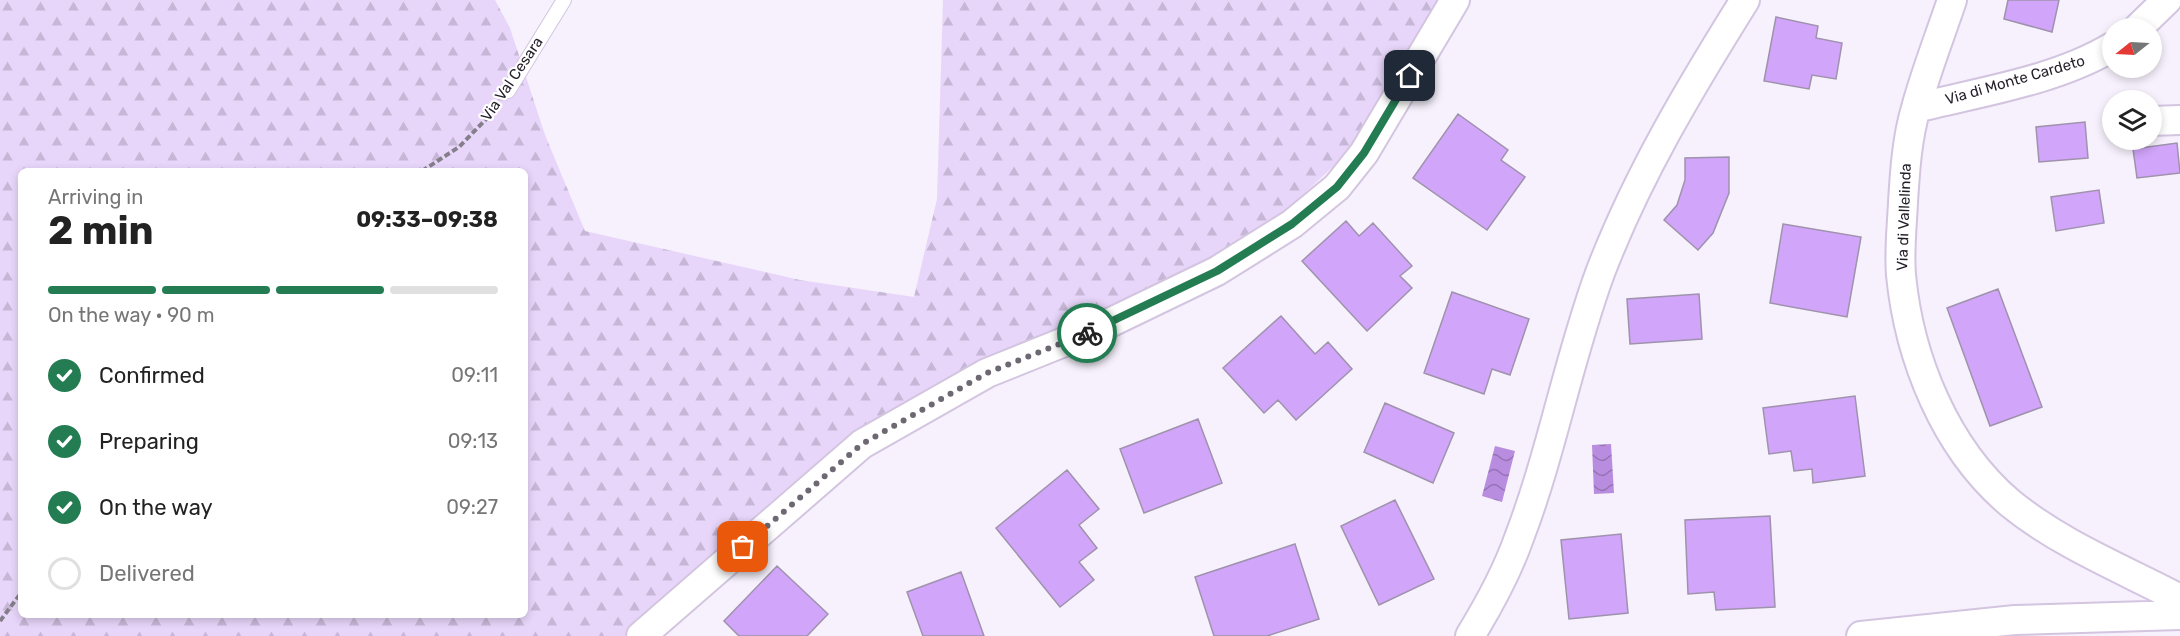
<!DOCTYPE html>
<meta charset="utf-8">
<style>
body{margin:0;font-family:Rubik,sans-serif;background:#f2f2f2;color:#222;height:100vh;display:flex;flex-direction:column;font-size:22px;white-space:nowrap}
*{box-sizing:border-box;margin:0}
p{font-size:20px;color:#767676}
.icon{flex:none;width:33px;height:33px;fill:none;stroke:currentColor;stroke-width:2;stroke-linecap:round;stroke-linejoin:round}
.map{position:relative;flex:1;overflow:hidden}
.drawer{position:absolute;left:18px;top:168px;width:510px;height:450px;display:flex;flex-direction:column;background:#fff;border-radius:9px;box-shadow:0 3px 9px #0003}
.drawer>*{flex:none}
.needle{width:39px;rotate:252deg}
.fabs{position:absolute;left:2102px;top:18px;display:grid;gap:12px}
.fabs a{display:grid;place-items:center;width:60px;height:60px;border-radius:50%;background:#fff;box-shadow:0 3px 9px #0003;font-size:30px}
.pin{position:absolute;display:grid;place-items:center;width:51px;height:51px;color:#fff;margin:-26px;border-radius:12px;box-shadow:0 3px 9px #0006}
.courier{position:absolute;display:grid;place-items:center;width:60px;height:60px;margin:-30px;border:4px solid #247d52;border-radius:50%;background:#fff;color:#222;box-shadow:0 2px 8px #0007}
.headline em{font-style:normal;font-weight:700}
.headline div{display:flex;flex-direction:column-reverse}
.headline{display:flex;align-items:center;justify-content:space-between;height:102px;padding:0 30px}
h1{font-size:39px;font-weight:700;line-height:45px}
.bar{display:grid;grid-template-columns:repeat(4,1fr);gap:9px 6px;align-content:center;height:72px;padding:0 30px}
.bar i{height:8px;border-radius:4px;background:#e0e0e0}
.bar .current{background:#247d52}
.bar p{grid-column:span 4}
ol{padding:0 30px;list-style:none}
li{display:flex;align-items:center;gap:18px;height:66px}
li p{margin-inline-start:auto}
li .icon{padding:6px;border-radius:50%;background:#247d52;color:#fff;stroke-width:4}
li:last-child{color:#767676}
li i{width:33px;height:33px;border:3px solid #e0e0e0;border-radius:50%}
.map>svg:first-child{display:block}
.forest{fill:url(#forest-firs);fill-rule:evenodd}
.water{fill:url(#water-waves)}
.building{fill:#d1a5fa;stroke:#9f92ac;stroke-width:1.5}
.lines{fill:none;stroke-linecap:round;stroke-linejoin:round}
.lane-casing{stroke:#d3c5e0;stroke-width:16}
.street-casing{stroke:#d3c5e0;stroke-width:32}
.path{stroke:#847f8a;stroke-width:4;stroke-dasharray:6 3;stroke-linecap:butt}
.lane{stroke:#fff;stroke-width:14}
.street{stroke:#fff;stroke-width:28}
.done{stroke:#6d6872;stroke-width:6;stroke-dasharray:0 10.8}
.route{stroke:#247d52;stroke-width:8}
.labels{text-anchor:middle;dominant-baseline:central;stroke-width:4.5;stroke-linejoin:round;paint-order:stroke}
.street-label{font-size:15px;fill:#231e28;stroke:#fff}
</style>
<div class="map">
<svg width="2180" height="636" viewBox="0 0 2180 636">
<defs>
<pattern id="forest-firs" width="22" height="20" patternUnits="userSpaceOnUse" patternTransform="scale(1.5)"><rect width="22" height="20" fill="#e8d6fa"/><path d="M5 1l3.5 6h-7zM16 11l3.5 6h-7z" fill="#c7b7d6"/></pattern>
<pattern id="water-waves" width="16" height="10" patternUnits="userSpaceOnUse" patternTransform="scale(1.5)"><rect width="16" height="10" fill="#b88cdf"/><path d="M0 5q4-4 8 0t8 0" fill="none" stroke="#9572b5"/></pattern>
</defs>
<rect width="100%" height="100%" fill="#f6f1fc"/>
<path class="forest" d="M0 0H495L510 28 545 135 585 231 800 280 914 297 937 199 943 0H1464L1380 102 1342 158 1288 209 1205 270 924 397 849 435 771 502 625 636H0ZM21 171H525V615H21Z"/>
<path class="water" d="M1611 444 1614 493 1594 494 1592 445Z
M1495 446 1515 451 1502 502 1482 496Z"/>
<path class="building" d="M2008 0H2059L2052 32 2004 19Z
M1776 17 1818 26 1816 38 1842 43 1836 79 1812 75 1809 89 1764 81Z
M1458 114 1508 150 1501 160 1525 177 1487 230 1413 178Z
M2085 122 2088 158 2039 162 2036 127Z
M2177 143 2180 173 2137 178 2133 149Z
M1729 157V193L1713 233 1698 250 1664 220 1677 205 1685 180V158Z
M2099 190 2104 223 2056 231 2051 197Z
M1346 221 1359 236 1373 223 1412 266 1400 276 1412 288 1367 331 1302 261Z
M1783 224 1861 237 1847 317 1770 303Z
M1998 289 2042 407 1990 426 1947 308Z
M1452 292 1529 319 1510 375 1492 369 1484 394 1424 373Z
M1699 294 1702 339 1630 344 1627 299Z
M1281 316 1315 354 1328 342 1352 369 1296 420 1278 400 1264 413 1223 368Z
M1855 396 1865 476 1813 483 1812 469 1794 471 1791 451 1769 454 1763 408Z
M1385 403 1454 433 1433 483 1364 452Z
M1198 419 1222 483 1144 513 1120 449Z
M1067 470 1099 509 1079 525 1097 548 1079 562 1094 580 1060 607 996 528Z
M1395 500 1434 579 1379 605 1341 526Z
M1770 516 1775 607 1716 610 1714 592 1688 594 1685 520Z
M1621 534 1628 613 1569 619 1561 540Z
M1295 544 1319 619 1267 636H1214L1195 577Z
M777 566 828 614 807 636H739L724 621Z
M961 572 984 636H923L907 592Z"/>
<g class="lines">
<g class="lane-casing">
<path id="lane" d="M508 91 564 0"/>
</g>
<g class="street-casing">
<path id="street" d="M1952 0C1940 36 1926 71 1916 108 1907 138 1905 170 1903 202 1902 226 1899 250 1901 275 1909 358 1945 448 2010 503 2060 544 2123 569 2180 599
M2138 28 2167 0
M1916 108C1979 92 2055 81 2112 47
M2151 121 2180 120
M641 636 862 444 987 373 1099 328 1217 271 1292 224 1337 187 1364 153 1455 0
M1470 636C1489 605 1507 572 1519 538 1552 452 1568 360 1600 273 1637 176 1690 88 1745 0
M1861 636 2015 620 2180 615"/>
</g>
<path class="path" d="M422 171 459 147 496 109
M0 621 21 593"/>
<use href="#lane" class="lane"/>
<use href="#street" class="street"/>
</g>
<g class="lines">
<path class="done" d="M743 547 862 444 987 373 1087 333"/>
<path class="route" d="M1087 333 1217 271 1292 224 1337 187 1364 153 1410 76"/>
</g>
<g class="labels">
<g class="street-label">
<text transform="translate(512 79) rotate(-56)">Via Val Cesara</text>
<text transform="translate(2015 80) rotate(-16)">Via di Monte Cardeto</text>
<text transform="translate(1904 217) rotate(-88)">Via di Vallelinda</text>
</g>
</g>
</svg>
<div class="fabs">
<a><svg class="needle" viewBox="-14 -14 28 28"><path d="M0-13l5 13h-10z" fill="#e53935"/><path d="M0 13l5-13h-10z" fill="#767676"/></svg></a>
<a><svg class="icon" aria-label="layers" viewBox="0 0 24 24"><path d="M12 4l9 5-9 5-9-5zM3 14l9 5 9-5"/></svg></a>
</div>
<div class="pin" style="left:743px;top:547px;background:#ea580c"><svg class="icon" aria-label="bag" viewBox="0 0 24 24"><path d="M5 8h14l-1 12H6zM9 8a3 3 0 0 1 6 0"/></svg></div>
<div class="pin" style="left:1410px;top:76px;background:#1f2937"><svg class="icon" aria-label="home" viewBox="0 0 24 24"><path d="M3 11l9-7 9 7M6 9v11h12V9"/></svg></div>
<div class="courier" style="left:1087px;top:333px"><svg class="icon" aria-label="bike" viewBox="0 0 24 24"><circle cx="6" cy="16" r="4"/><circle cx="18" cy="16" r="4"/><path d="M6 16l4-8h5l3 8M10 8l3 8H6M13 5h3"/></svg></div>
<section class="drawer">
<div class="headline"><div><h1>2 min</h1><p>Arriving in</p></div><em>09:33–09:38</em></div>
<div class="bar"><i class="current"></i><i class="current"></i><i class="current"></i><i></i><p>On the way · 90 m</p></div>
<ol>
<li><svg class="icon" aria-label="check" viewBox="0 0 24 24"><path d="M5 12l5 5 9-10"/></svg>Confirmed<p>09:11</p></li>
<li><svg class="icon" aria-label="check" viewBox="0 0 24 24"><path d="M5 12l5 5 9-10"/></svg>Preparing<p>09:13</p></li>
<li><svg class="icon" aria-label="check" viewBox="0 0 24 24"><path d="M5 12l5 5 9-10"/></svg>On the way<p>09:27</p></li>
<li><i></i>Delivered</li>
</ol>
</section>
</div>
